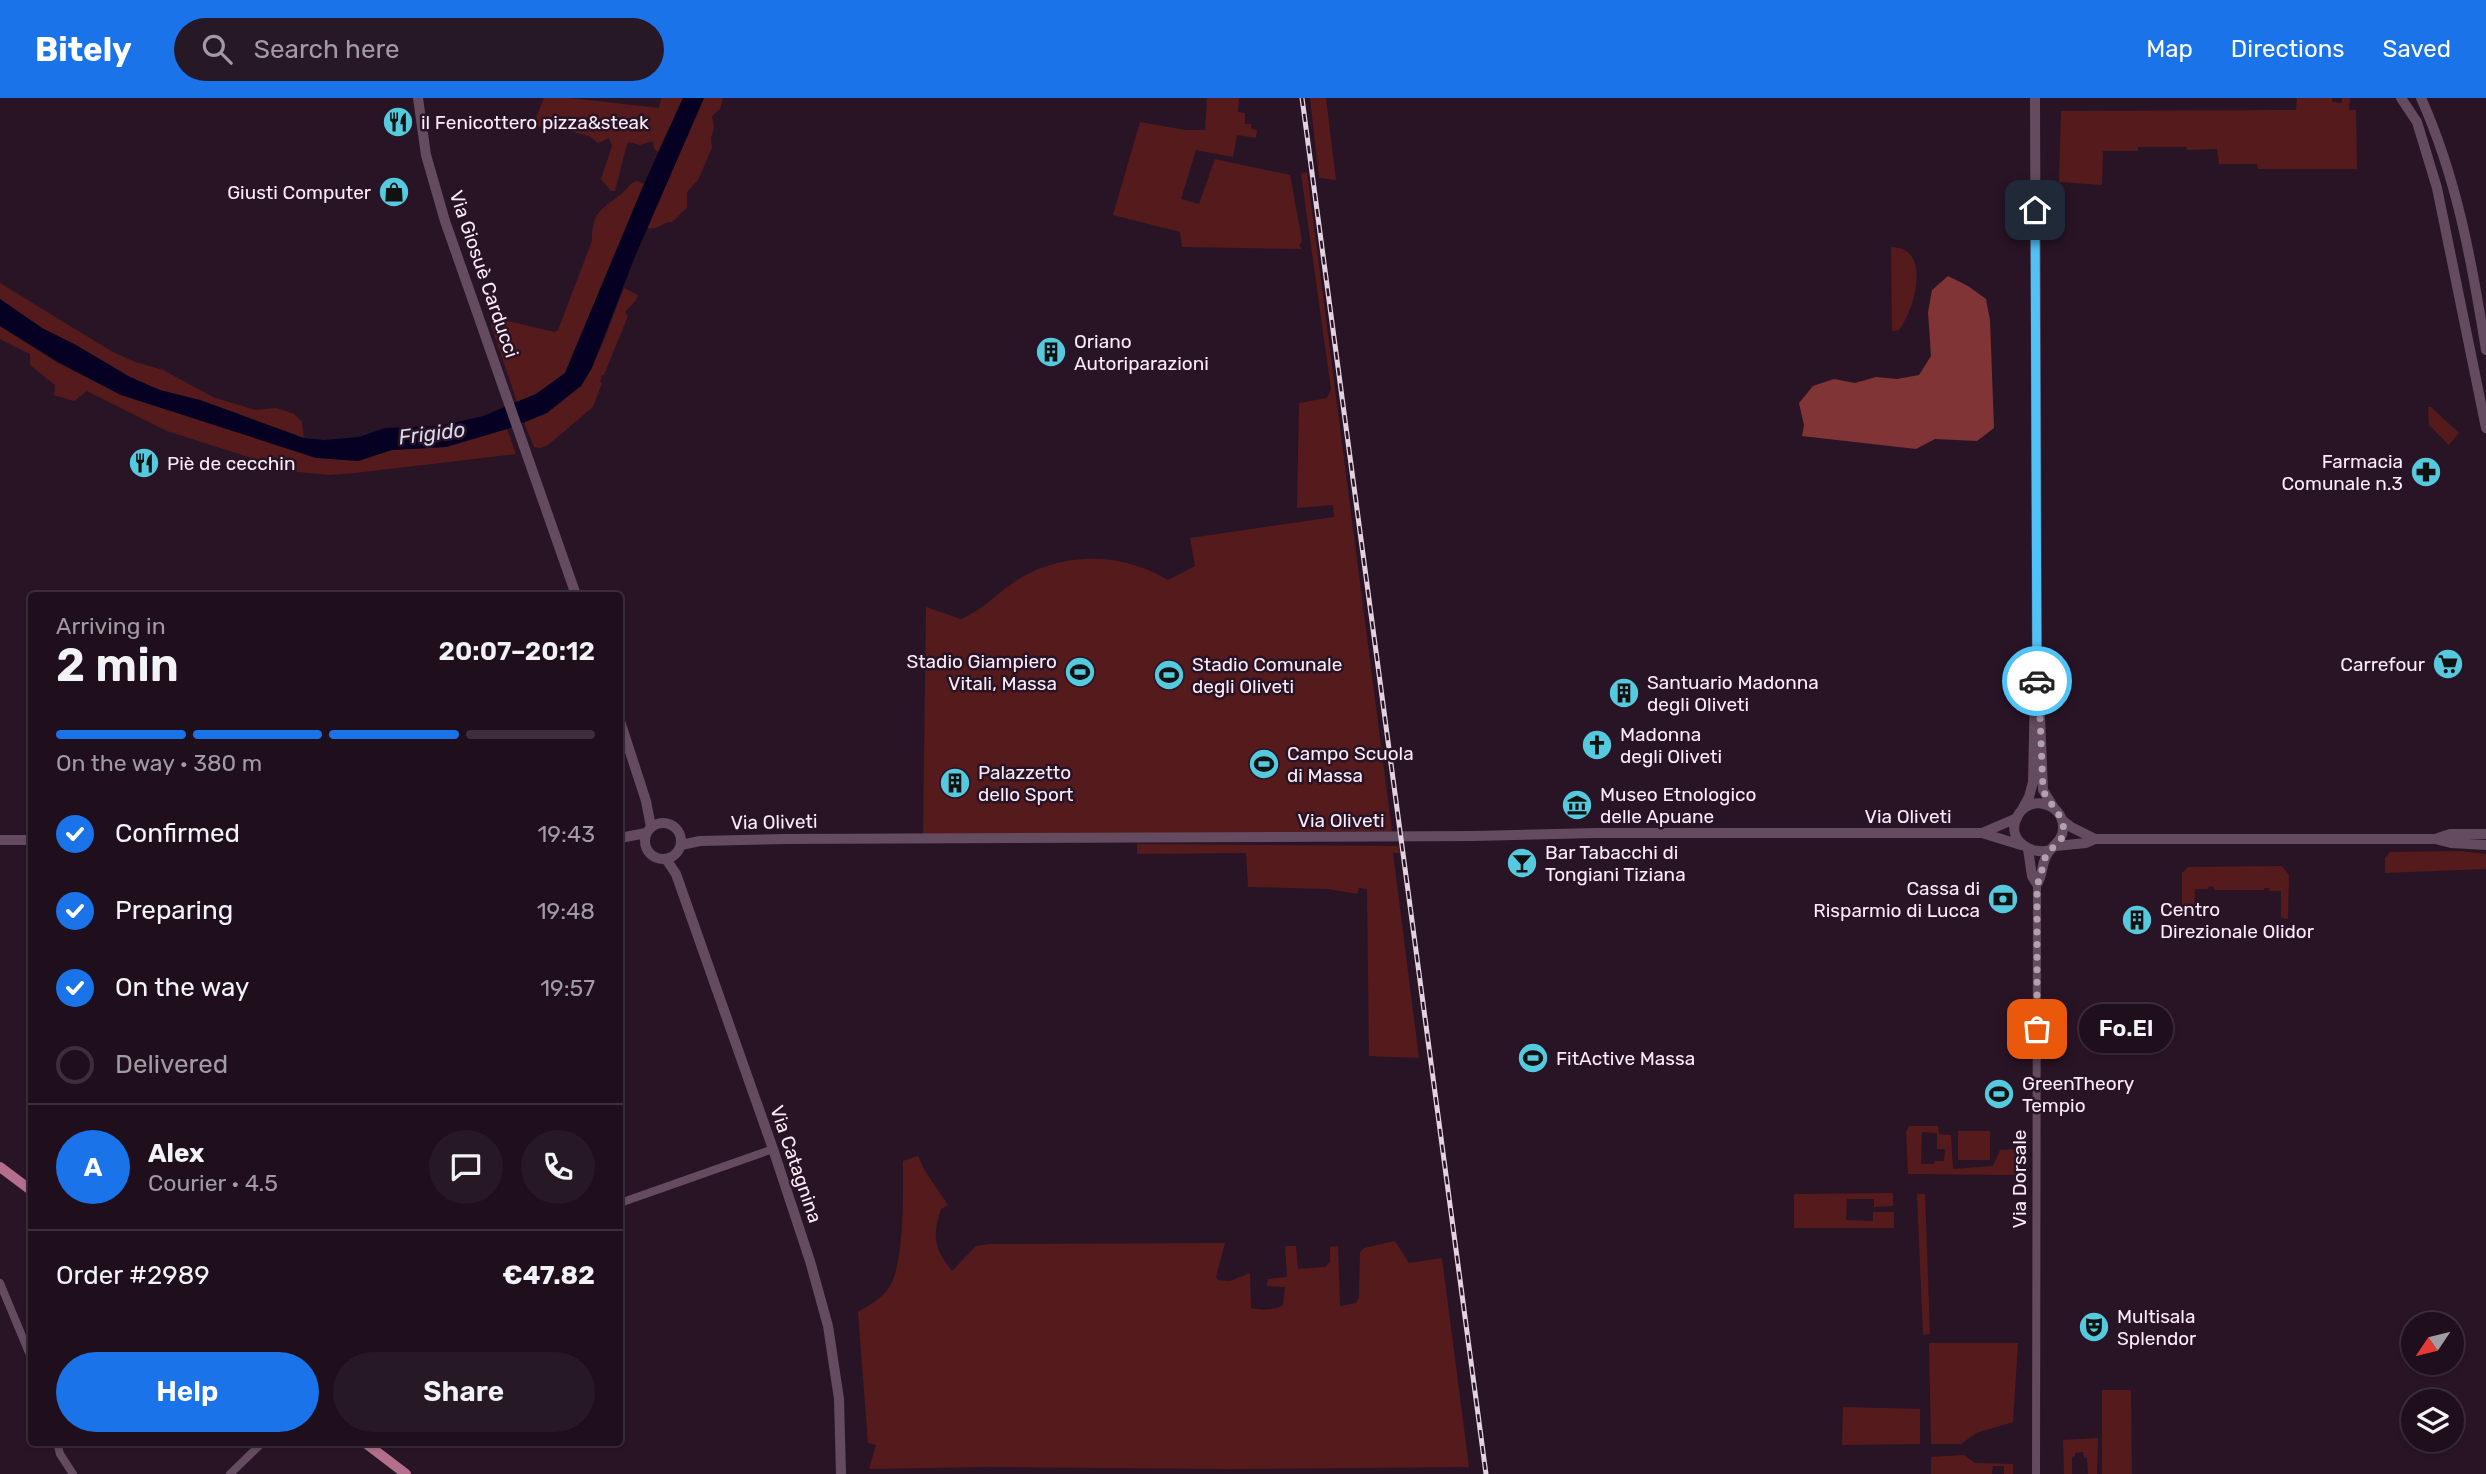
<!DOCTYPE html>
<meta charset="utf-8">
<style>
body{margin:0;font-family:Rubik,sans-serif;background:#271825;color:#f1f3f6;height:100vh;display:flex;flex-direction:column;font-size:26px;white-space:nowrap}
*{box-sizing:border-box;margin:0}
p{font-size:23px;color:#a19ca3}
.icon{flex:none;width:38px;height:38px;fill:none;stroke:currentColor;stroke-width:2;stroke-linecap:round;stroke-linejoin:round}
.map{position:relative;flex:1;overflow:hidden}
.side{position:absolute;left:28px;top:494px;width:595px;height:854px;display:flex;flex-direction:column;background:#1f0f1c;border-radius:7px;box-shadow:0 2px 5px #0004,0 0 0 2px #3c2f3b}
.side>*{flex:none}
.needle{width:46px;rotate:235deg}
.controls{position:absolute;left:2401px;top:1214px;display:grid;gap:14px}
.controls a{display:grid;place-items:center;width:63px;height:63px;border-radius:50%;background:#1f0f1c;box-shadow:0 2px 5px #0004,0 0 0 2px #3c2f3b;font-size:35px}
.pin{position:absolute;display:grid;place-items:center;width:60px;height:60px;color:#fff;margin:-30px;border-radius:14px;box-shadow:0 4px 10px #0006}
.courier{position:absolute;display:grid;place-items:center;width:70px;height:70px;margin:-35px;border:5px solid #4fc3f7;border-radius:50%;background:#fff;color:#222;box-shadow:0 2px 9px #0007}
.bubble{position:absolute;height:49px;border-radius:24px;background:#1f0f1c;box-shadow:0 2px 5px #0004,0 0 0 2px #3c2f3b;font-size:23px;font-weight:600;line-height:49px;text-align:center}
.headline em{font-style:normal;font-weight:600}
.headline div{display:flex;flex-direction:column-reverse}
.headline{display:flex;align-items:center;justify-content:space-between;height:119px;padding:0 28px}
h1{font-size:46px;font-weight:600;line-height:52px}
.bar{display:grid;grid-template-columns:repeat(4,1fr);gap:10px 7px;align-content:center;height:84px;padding:0 28px}
.bar i{height:9px;border-radius:5px;background:#3c2f3b}
.bar .active{background:#1a73e8}
.bar p{grid-column:span 4}
.line{display:flex;align-items:center;gap:18px;padding:0 28px;border-top:2px solid #3c2f3b}
.line div{flex:1}
.round{display:grid;place-items:center;flex:none;width:74px;height:74px;border-radius:37px;background:#271825}
ol{padding:0 28px;list-style:none}
li{display:flex;align-items:center;gap:21px;height:77px}
li p{margin-inline-start:auto}
li .icon{padding:7px;border-radius:50%;background:#1a73e8;color:#fff;stroke-width:4}
li:last-child{color:#a19ca3}
li i{width:38px;height:38px;border:4px solid #3c2f3b;border-radius:50%}
.button{display:flex;gap:14px;margin-top:auto;padding:14px 28px}
.button a{flex:1;height:80px;border-radius:42px;background:#1a73e8;color:#fff;font-size:28px;font-weight:600;line-height:80px;text-align:center}
.button a+a{background:#271825;color:#f1f3f6}
header{display:flex;align-items:center;gap:42px;box-sizing:border-box;height:98px;padding:0 35px;background:#1a73e8;color:#fff}
header strong{font-size:33px}
nav{display:flex;gap:38px;margin-inline-start:auto;font-size:24px}
.search{width:490px;height:63px;background:#271825;display:flex;align-items:center;gap:18px;box-sizing:border-box;padding:0 24px;border-radius:38px;color:#a19ca3;font-size:26px}
.map>svg:first-child{display:block}
.green{fill:#551a1c;fill-rule:evenodd}
.forest{fill:#803435}
.water{fill:#060023}
.lines{fill:none;stroke-linecap:round;stroke-linejoin:round}
.tertiary{stroke:#644b5f;stroke-width:8}
.secondary{stroke:#644b5f;stroke-width:10}
.primary{stroke:#b36f8c;stroke-width:10}
.rail-casing{stroke:#e3d3e0;stroke-width:5}
.rail{stroke:#291426;stroke-width:2.5;stroke-dasharray:8;stroke-linecap:butt}
.done{stroke:#b2a0ae;stroke-width:7;stroke-dasharray:0 12.6}
.route{stroke:#4fc3f7;stroke-width:9}
.labels{text-anchor:middle;dominant-baseline:central;stroke-width:5;stroke-linejoin:round;paint-order:stroke}
.poi-label{font-size:19px;fill:#fcecf8;stroke:#291426;text-anchor:start}
.street-label{font-size:19px;fill:#fcecf8;stroke:#291426}
.water-label{font-size:21px;font-style:italic;fill:#d9daee;stroke:#291426}
</style>
<header>
<strong>Bitely</strong>
<div class="search"><svg class="icon" aria-label="search" viewBox="0 0 24 24"><circle cx="10" cy="10" r="6"/><path d="M15 15l6 6"/></svg>Search here</div>
<nav><a>Map</a><a>Directions</a><a>Saved</a></nav>
</header>
<div class="map">
<svg width="2486" height="1376" viewBox="0 0 2486 1376">
<rect width="100%" height="100%" fill="#291426"/>
<path class="green" d="M544 0H570L659 10 661 0H683L658 54 654 51 653 43 640 47 629 44 627 46 615 93H611L601 81 612 48 609 40 598 45 589 38 565 32 551 24 536 30 533 27Z
M704 0H723L720 11 712 18 714 29 711 40 712 50 698 82 687 94V110L672 124C662 124 658 133 647 130Z
M1207 0H1239L1238 14 1245 15V26H1251V31L1257 32 1256 40 1237 37 1233 59 1196 52 1181 101 1199 106 1215 61 1290 77 1302 142 1299 148 1302 151 1182 149 1180 134 1113 117 1140 24 1185 32H1205Z
M1310 0H1326L1336 82 1319 80Z
M2297 0H2332V4L2342 5V0H2350L2349 12H2356L2357 71H2258L2257 66H2219L2217 51 2187 52 2186 49H2138V53H2103L2102 87 2059 84 2061 13 2296 12Z
M1307 74 1392 733 923 737 926 509 961 521C989 509 1003 488 1028 476 1074 453 1126 457 1168 482L1195 468 1190 440 1334 419 1333 407 1297 410 1299 305 1327 300 1331 291 1301 76Z
M637 83 644 86 565 275 536 296 517 304 491 227 494 222 500 221 554 234 558 232 592 143C592 115 600 112 620 97 627 92 629 85 637 83Z
M1891 149C1933 149 1914 213 1899 232L1892 233Z
M0 185 111 253 135 264 163 272 213 299 255 312 276 310 294 316 302 324 304 340 200 302 160 292 130 279 76 247 42 230 0 201Z
M624 190 638 197 636 202 625 214 628 218 604 277H602L600 284 602 285 593 309 548 347 540 350 534 349 524 325C594 295 598 254 624 190Z
M0 228 58 265 121 297 251 338 358 363 392 352 446 349 507 331 516 356 355 375 329 377 299 374 276 368 167 333 87 293 74 303 54 297 55 287 30 267V256L0 241Z
M2428 309H2431L2459 335 2449 347 2429 327Z
M1137 746 1399 748 1400 755H1393L1419 960 1369 958 1367 791 1359 790 1357 796 1328 791 1248 789 1246 755 1137 756Z
M2460 753 2486 756V771L2385 775V760L2390 754Z
M2282 768 2289 777 2288 821 2281 820V793H2270L2269 790H2264V792H2214V789L2209 788 2208 791H2195L2194 811H2182V775L2188 769Z
M1909 1028H1938L1939 1036 1951 1037 1953 1071 1993 1068 2000 1052 2018 1051V1077L1908 1076 1906 1034ZM1922 1034 1937 1035V1051H1945L1944 1063H1935L1934 1066H1921Z
M1958 1033H1990V1062H1958Z
M918 1058 925 1073 948 1107 941 1111C932 1139 934 1150 952 1173L976 1148 989 1146 1225 1145 1216 1179 1218 1182 1230 1183 1250 1175 1251 1210C1262 1212 1274 1213 1283 1207L1285 1189 1267 1188 1268 1181 1287 1179 1285 1148H1296L1298 1171 1325 1169 1330 1164V1149L1338 1148 1340 1208 1356 1205 1359 1199 1360 1154 1364 1150 1395 1143 1409 1165 1442 1160 1469 1369 1228 1371 988 1369 869 1371 876 1347 868 1345 858 1214C868 1208 881 1201 888 1191 905 1169 903 1092 903 1063Z
M1893 1095V1108L1874 1109V1101H1847L1846 1122 1873 1123V1114H1894V1130H1794V1096Z
M1917 1096H1925L1930 1236 1923 1237Z
M1929 1245H2018L2013 1324 1976 1335 1961 1346H1931Z
M2102 1292H2131L2132 1376H2102Z
M1843 1309 1920 1311V1346L1842 1347Z
M2098 1340 2097 1376H2088L2087 1360 2084 1359 2083 1354 2075 1355V1358L2072 1359V1376H2064L2063 1342Z
M1964 1357 1975 1365 2013 1366V1376H2004V1368H1993L1992 1376H1931V1359Z"/>
<path class="forest" d="M1948 178 1968 188 1986 201 1990 222 1994 330 1977 343 1935 341 1916 351 1802 338 1804 327 1799 305 1813 288 1834 281 1855 285 1876 279 1897 281 1919 277 1931 258 1928 214 1932 192Z"/>
<path class="water" d="M683 0H704L634 161 592 270 581 288 547 315 507 331 446 349 392 352 358 363 316 360 121 297 58 264 0 228V201L42 230 76 247 130 279 160 292 200 302 304 340 324 342 359 339 385 330 439 328 483 318 536 296 565 275 644 86Z"/>
<g class="lines">
<path class="tertiary" d="M620 1105 773 1051
M0 1185 32 1262
M57 1344 60 1356 73 1376
M230 1376 263 1344
M2036 1376 2037 786"/>
<path class="secondary" d="M418 0 426 57 445 123 576 497
M2035 0 2037 588 2039 594 2043 692 2054 710
M2401 0 2417 24 2437 90 2486 330
M2421 0C2457 80 2472 165 2486 252
M620 623 646 703 651 729
M2023 710 2029 699 2033 684 2035 591
M2062 722 2071 729 2095 741
M645 743a18 18 0 1 1 36 0a18 18 0 1 1-36 0Z
M1982 735 2017 720
M620 740 646 735
M2435 741 2450 736H2486
M0 742H32
M681 747 700 743 786 741 1473 738 1596 735H1982L2021 747
M2056 748 2086 745 2095 741H2435L2451 745 2486 747
M2028 751 2032 778 2037 786
M666 761 676 776 773 1051 810 1163 828 1228 839 1301 841 1376
M2037 786C2043 777 2041 770 2045 761 2049 748 2064 744 2063 729 2063 704 2028 696 2017 719 2006 741 2030 758 2050 752"/>
<path class="primary" d="M0 1069 32 1093
M364 1344 406 1376"/>
<g class="rail-casing">
<path id="rail" d="M1302 0 1486 1376"/>
</g>
<use href="#rail" class="rail"/>
</g>
<g class="lines">
<path class="done" d="M2037 583 2039 594 2043 692C2050 709 2072 723 2060 743 2055 749 2048 752 2045 760 2041 769 2043 777 2037 786V931"/>
<path class="route" d="M2035 112 2037 583"/>
</g>
<defs>
<g id="restaurant-disc" transform="scale(1.575)"><circle r="9.5" fill="#55cade" stroke="#291426"/><path d="M-5-6h1v4h1v-4h1v4h1v-4h1v5L-1.5 .5V6h-2V.5L-5-1ZM5-6V6H3V1.5H1.5Q1.5-4 5-6Z" fill="#111"/></g>
<g id="shop-disc" transform="scale(1.575)"><circle r="9.5" fill="#55cade" stroke="#291426"/><path d="M-5-2.5h2.3a2.7 3.5 0 0 1 5.4 0H5L5.5 6h-11ZM-1.5-2.5h3a1.5 2.3 0 0 0-3 0Z" fill="#111"/></g>
<g id="building-disc" transform="scale(1.575)"><circle r="9.5" fill="#55cade" stroke="#291426"/><path d="M-4-6H4V6H1V3H-1V6H-4ZM-2.5-4.3h1.7v1.8h-1.7ZM.8-4.3h1.7v1.8H.8ZM-2.5-1h1.7V.8h-1.7ZM.8-1h1.7V.8H.8Z" fill="#111"/></g>
<g id="pharmacy-disc" transform="scale(1.575)"><circle r="9.5" fill="#55cade" stroke="#291426"/><path d="M-2-6h4v4h4v4h-4v4h-4v-4h-4v-4h4Z" fill="#111"/></g>
<g id="supermarket-disc" transform="scale(1.575)"><circle r="9.5" fill="#55cade" stroke="#291426"/><path d="M-6-5.5h2.5l.6 2H6L4.5 2H-2.5L-4.4-4H-6ZM-1.5 3.2a1.3 1.3 0 1 0 .1 0ZM3 3.2a1.3 1.3 0 1 0 .1 0Z" fill="#111"/></g>
<g id="stadium-disc" transform="scale(1.575)"><circle r="9.5" fill="#55cade" stroke="#291426"/><path d="M0-5a6.5 5 0 1 0 0 10a6.5 5 0 1 0 0-10ZM-3.5-1.8h7v3.6h-7Z" fill="#111"/></g>
<g id="church-disc" transform="scale(1.575)"><circle r="9.5" fill="#55cade" stroke="#291426"/><path d="M-1.2-6h2.4v3.5h3.3v2.4h-3.3V6h-2.4V-.1h-3.3v-2.4h3.3Z" fill="#111"/></g>
<g id="museum-disc" transform="scale(1.575)"><circle r="9.5" fill="#55cade" stroke="#291426"/><path d="M0-6L6-3V-2H-6V-3ZM-5-1h2V3h-2ZM-1-1h2V3h-2ZM3-1h2V3H3ZM-6 4H6V6H-6Z" fill="#111"/></g>
<g id="bar-disc" transform="scale(1.575)"><circle r="9.5" fill="#55cade" stroke="#291426"/><path d="M-6-5H6L.8 .8V4.5H3.5V6h-7V4.5H-.8V.8Z" fill="#111"/></g>
<g id="bank-disc" transform="scale(1.575)"><circle r="9.5" fill="#55cade" stroke="#291426"/><path d="M-6-4H6V4H-6ZM0-2.3a2.3 2.3 0 1 0 0 4.6a2.3 2.3 0 1 0 0-4.6Z" fill="#111"/></g>
<g id="theatre-disc" transform="scale(1.575)"><circle r="9.5" fill="#55cade" stroke="#291426"/><path d="M-5-5.5Q0-4 5-5.5V0Q5 5 0 6Q-5 5-5 0ZM-3.3-2.5H-1v1.5H-3.3ZM1-2.5H3.3v1.5H1ZM-2.8 1Q0 5.5 2.8 1Z" fill="#111"/></g>
</defs>
<g fill-rule="evenodd">
<use href="#restaurant-disc" x="398" y="24"/>
<use href="#shop-disc" x="394" y="94"/>
<use href="#building-disc" x="1051" y="254"/>
<use href="#restaurant-disc" x="144" y="365"/>
<use href="#pharmacy-disc" x="2426" y="374"/>
<use href="#supermarket-disc" x="2448" y="566"/>
<use href="#stadium-disc" x="1080" y="574"/>
<use href="#stadium-disc" x="1169" y="577"/>
<use href="#building-disc" x="1624" y="595"/>
<use href="#church-disc" x="1597" y="647"/>
<use href="#stadium-disc" x="1264" y="666"/>
<use href="#building-disc" x="955" y="685"/>
<use href="#museum-disc" x="1577" y="707"/>
<use href="#bar-disc" x="1522" y="765"/>
<use href="#bank-disc" x="2003" y="801"/>
<use href="#building-disc" x="2137" y="822"/>
<use href="#stadium-disc" x="1533" y="960"/>
<use href="#stadium-disc" x="1999" y="996"/>
<use href="#theatre-disc" x="2094" y="1229"/>
</g>
<g class="labels">
<g class="poi-label">
<text x="421" y="24">il Fenicottero pizza&amp;steak</text>
<text x="371" y="94" text-anchor="end">Giusti Computer</text>
<text x="1074" y="243">Oriano<tspan x="1074" dy="22">Autoriparazioni</tspan></text>
<text x="2403" y="363" text-anchor="end">Farmacia<tspan x="2403" dy="22">Comunale n.3</tspan></text>
<text x="167" y="365">Piè de cecchin</text>
<text x="1057" y="563" text-anchor="end">Stadio Giampiero<tspan x="1057" dy="22">Vitali, Massa</tspan></text>
<text x="1192" y="566">Stadio Comunale<tspan x="1192" dy="22">degli Oliveti</tspan></text>
<text x="2425" y="566" text-anchor="end">Carrefour</text>
<text x="1647" y="584">Santuario Madonna<tspan x="1647" dy="22">degli Oliveti</tspan></text>
<text x="1620" y="636">Madonna<tspan x="1620" dy="22">degli Oliveti</tspan></text>
<text x="1287" y="655">Campo Scuola<tspan x="1287" dy="22">di Massa</tspan></text>
<text x="978" y="674">Palazzetto<tspan x="978" dy="22">dello Sport</tspan></text>
<text x="1600" y="696">Museo Etnologico<tspan x="1600" dy="22">delle Apuane</tspan></text>
<text x="1545" y="754">Bar Tabacchi di<tspan x="1545" dy="22">Tongiani Tiziana</tspan></text>
<text x="1980" y="790" text-anchor="end">Cassa di<tspan x="1980" dy="22">Risparmio di Lucca</tspan></text>
<text x="2160" y="811">Centro<tspan x="2160" dy="22">Direzionale Olidor</tspan></text>
<text x="1556" y="960">FitActive Massa</text>
<text x="2022" y="985">GreenTheory<tspan x="2022" dy="22">Tempio</tspan></text>
<text x="2117" y="1218">Multisala<tspan x="2117" dy="22">Splendor</tspan></text>
</g>
<g class="street-label">
<text transform="translate(484 176) rotate(71)">Via Giosuè Carducci</text>
<text x="1908" y="718">Via Oliveti</text>
<text x="1341" y="722">Via Oliveti</text>
<text transform="translate(774 724) rotate(-1)">Via Oliveti</text>
<text transform="translate(796 1066) rotate(71)">Via Catagnina</text>
<text transform="translate(2019 1081) rotate(-90)">Via Dorsale</text>
</g>
<g class="water-label">
<text transform="translate(432 335) rotate(-7)">Frigido</text>
</g>
</g>
</svg>
<div class="controls">
<a><svg class="needle" viewBox="-14 -14 28 28"><path d="M0-13l5 13h-10z" fill="#e53935"/><path d="M0 13l5-13h-10z" fill="#a19ca3"/></svg></a>
<a><svg class="icon" aria-label="layers" viewBox="0 0 24 24"><path d="M12 4l9 5-9 5-9-5zM3 14l9 5 9-5"/></svg></a>
</div>
<div class="pin" style="left:2037px;top:931px;background:#ea580c"><svg class="icon" aria-label="bag" viewBox="0 0 24 24"><path d="M5 8h14l-1 12H6zM9 8a3 3 0 0 1 6 0"/></svg></div>
<div class="pin" style="left:2035px;top:112px;background:#1f2937"><svg class="icon" aria-label="home" viewBox="0 0 24 24"><path d="M3 11l9-7 9 7M6 9v11h12V9"/></svg></div>
<div class="courier" style="left:2037px;top:583px"><svg class="icon" aria-label="car" viewBox="0 0 24 24"><path d="M5 17H2v-5l4-1 3-4h7l3 4 3 1v5h-3M9 17h6M6 11h13"/><circle cx="7" cy="17" r="2"/><circle cx="17" cy="17" r="2"/></svg></div>
<div class="bubble" style="left:2079px;top:906px;width:94px">Fo.El</div>
<section class="side">
<div class="headline"><div><h1>2 min</h1><p>Arriving in</p></div><em>20:07–20:12</em></div>
<div class="bar"><i class="active"></i><i class="active"></i><i class="active"></i><i></i><p>On the way · 380 m</p></div>
<ol>
<li><svg class="icon" aria-label="check" viewBox="0 0 24 24"><path d="M5 12l5 5 9-10"/></svg>Confirmed<p>19:43</p></li>
<li><svg class="icon" aria-label="check" viewBox="0 0 24 24"><path d="M5 12l5 5 9-10"/></svg>Preparing<p>19:48</p></li>
<li><svg class="icon" aria-label="check" viewBox="0 0 24 24"><path d="M5 12l5 5 9-10"/></svg>On the way<p>19:57</p></li>
<li><i></i>Delivered</li>
</ol>
<div class="line" style="height:126px"><b class="round" style="background:#1a73e8;color:#fff">A</b><div><b>Alex</b><p>Courier · 4.5</p></div><a class="round"><svg class="icon" aria-label="chat" viewBox="0 0 24 24"><path d="M4 5h16v11H9l-5 4z"/></svg></a><a class="round"><svg class="icon" aria-label="phone" viewBox="0 0 24 24"><path d="M5 4h4l2 5-3 2q2 4 5 5l2-3 5 2v4C11 20 4 13 5 4z"/></svg></a></div>
<div class="line" style="height:91px"><div>Order #2989</div><b>€47.82</b></div>
<div class="button"><a>Help</a><a>Share</a></div>
</section>
</div>
